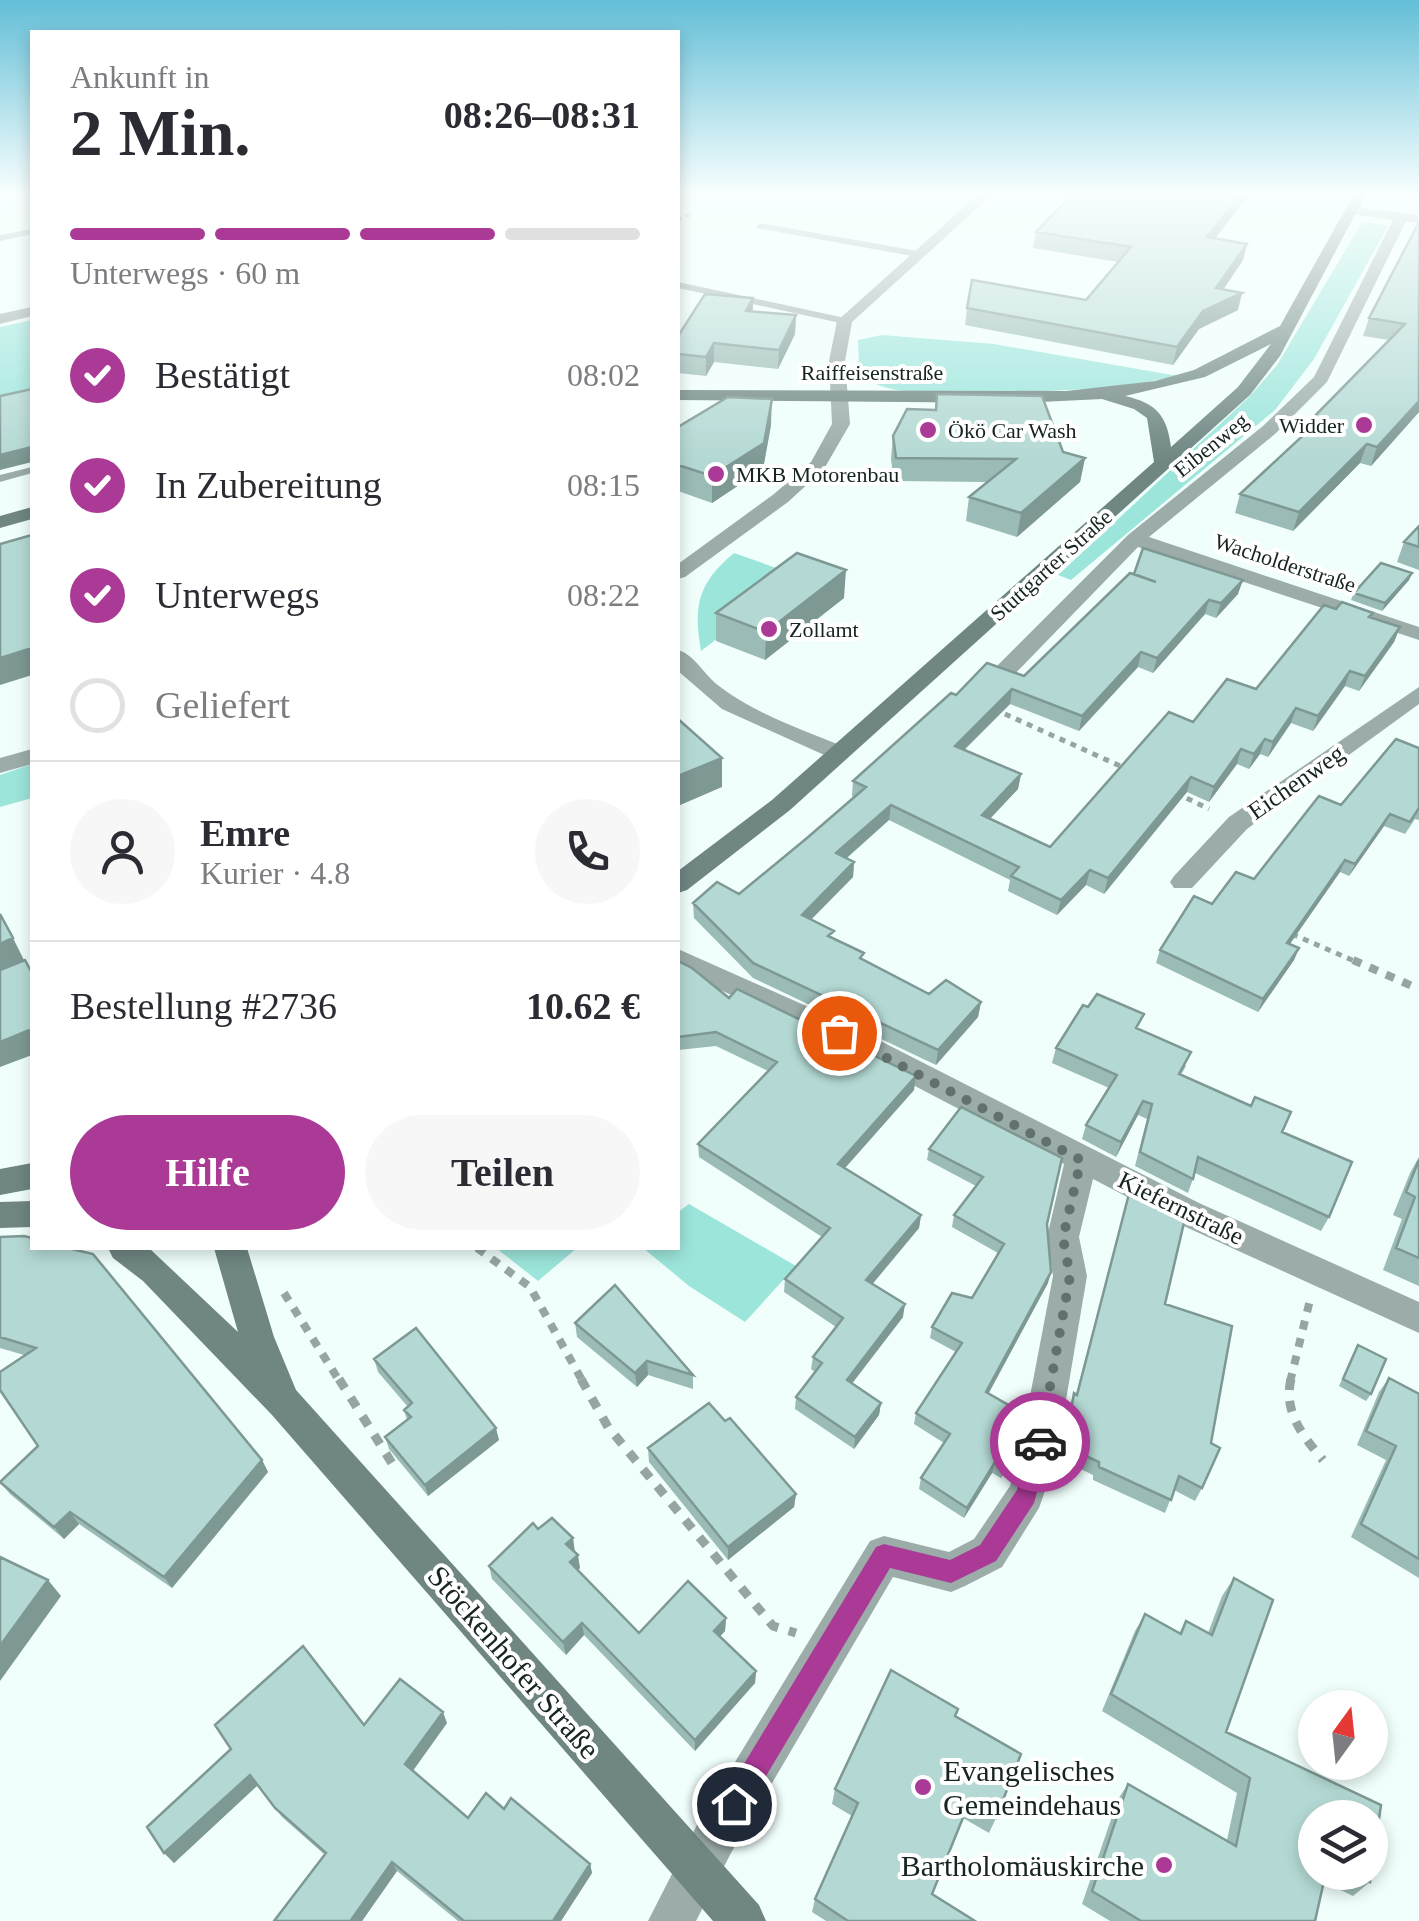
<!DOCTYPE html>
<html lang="de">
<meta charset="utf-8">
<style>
body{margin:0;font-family:Georgia,serif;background:#f7f7f7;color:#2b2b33;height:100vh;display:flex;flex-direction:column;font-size:38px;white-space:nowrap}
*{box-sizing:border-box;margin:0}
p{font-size:32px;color:#7c7c81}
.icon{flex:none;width:55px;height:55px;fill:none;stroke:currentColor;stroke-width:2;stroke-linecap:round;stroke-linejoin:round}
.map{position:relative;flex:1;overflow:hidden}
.panel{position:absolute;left:30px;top:30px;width:650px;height:1220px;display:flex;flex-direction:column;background:#fff;border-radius:0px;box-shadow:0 5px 15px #0003}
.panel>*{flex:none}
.needle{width:65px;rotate:15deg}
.buttons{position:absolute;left:1298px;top:1690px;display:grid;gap:20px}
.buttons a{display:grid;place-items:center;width:90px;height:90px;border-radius:50%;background:#fff;box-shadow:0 5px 15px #0003;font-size:50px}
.pin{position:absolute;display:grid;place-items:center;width:85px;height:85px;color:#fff;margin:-42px;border:5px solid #fff;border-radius:50%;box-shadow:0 2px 10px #0007}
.courier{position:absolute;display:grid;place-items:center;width:100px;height:100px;margin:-50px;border:8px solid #ab3a96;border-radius:50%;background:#fff;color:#222;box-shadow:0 2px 12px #0007}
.summary em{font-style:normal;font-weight:700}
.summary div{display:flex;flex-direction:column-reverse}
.summary{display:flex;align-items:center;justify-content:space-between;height:170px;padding:0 40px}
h1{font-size:65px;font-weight:700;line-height:75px}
.bar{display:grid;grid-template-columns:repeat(4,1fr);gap:15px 10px;align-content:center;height:120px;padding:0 40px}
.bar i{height:12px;border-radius:8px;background:#e1e1e2}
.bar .selected{background:#ab3a96}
.bar p{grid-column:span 4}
.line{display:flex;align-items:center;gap:25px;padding:0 40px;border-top:2px solid #e1e1e2}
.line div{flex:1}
.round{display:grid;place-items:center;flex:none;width:105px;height:105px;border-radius:52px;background:#f7f7f7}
ol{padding:0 40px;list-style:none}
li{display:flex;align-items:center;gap:30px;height:110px}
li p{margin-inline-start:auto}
li .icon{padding:10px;border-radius:50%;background:#ab3a96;color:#fff;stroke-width:4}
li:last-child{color:#7c7c81}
li i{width:55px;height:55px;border:5px solid #e1e1e2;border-radius:50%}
.primary-button{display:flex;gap:20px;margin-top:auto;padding:20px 40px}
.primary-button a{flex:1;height:115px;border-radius:60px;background:#ab3a96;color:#fff;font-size:40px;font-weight:700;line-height:115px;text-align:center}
.primary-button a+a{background:#f7f7f7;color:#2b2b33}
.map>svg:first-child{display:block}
.green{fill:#9ce5db}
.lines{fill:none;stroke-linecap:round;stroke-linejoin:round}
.path-far3{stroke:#96a5a2;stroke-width:4;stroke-dasharray:4 4;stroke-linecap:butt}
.path-far2{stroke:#96a5a2;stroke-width:5;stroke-dasharray:6 6;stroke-linecap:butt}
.path-far1{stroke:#96a5a2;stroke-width:8;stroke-dasharray:9 9;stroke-linecap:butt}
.path{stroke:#96a5a2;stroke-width:9;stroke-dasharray:11 11;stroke-linecap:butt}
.service{fill:#9caca9;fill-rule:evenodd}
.minor{fill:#9caca9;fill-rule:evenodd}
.secondary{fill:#6f8682;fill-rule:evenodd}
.wall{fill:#9bbbb6;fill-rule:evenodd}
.shaded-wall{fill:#7e9894}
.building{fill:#b4d9d4;stroke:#7e9894;stroke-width:2.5}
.route{fill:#ab3a96}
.done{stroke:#62716e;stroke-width:10;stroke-dasharray:0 18}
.poi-dot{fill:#ab3a96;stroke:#fff;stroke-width:4}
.labels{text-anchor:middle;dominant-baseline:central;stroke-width:8;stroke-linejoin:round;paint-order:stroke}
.far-street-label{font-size:22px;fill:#162422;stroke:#fff}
.far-poi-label{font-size:22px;fill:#162422;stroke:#fff;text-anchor:start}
.street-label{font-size:25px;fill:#162422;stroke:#fff}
.near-street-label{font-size:30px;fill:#162422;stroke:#fff}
.near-poi-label{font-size:30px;fill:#162422;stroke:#fff;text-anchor:start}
</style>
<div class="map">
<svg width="1419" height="1921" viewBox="0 0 1419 1921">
<rect width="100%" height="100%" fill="#f0fffc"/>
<path class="green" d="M1366 222 1388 226 1314 359 1275 410 1071 580 1058 575 1249 397 1277 365 1361 224Z
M32 320V401L0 409V327Z
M882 335 994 344 1178 376C1108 391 1040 392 969 392 935 392 899 396 869 381L859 366 858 340Z
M734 553 799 576 701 651C693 606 698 583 734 553Z
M32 764V798L0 807V775Z
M689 1204 796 1266 745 1322 689 1286 643 1248H678V1212Z
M496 1248H577L538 1281Z"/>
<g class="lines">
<path class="path-far3" d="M678 219 693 214"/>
<path class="path-far2" d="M994 709 1129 770
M1176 793 1209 809
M1292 934 1359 963"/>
<path class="path-far1" d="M1353 960 1419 989
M477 1248 530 1287 583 1382
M284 1293 340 1382
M1290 1382 1310 1300"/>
<path class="path" d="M339 1379 395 1468
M581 1379 608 1427 773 1626 796 1633
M1291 1379C1283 1412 1303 1436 1323 1460"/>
<path class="service" d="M759 223 918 251 922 254 918 257 756 228Z
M32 229V234L0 241V235Z
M678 282 845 318 850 321 845 324 678 288Z
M32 467V473L0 482V475Z"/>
<path class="minor" d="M981 192H995L852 322 845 361 850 424 824 469 788 502 685 577 678 579V564L774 494 811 462 832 424 829 361 837 321Z
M1351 206 1418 215 1419 223 1406 221 1327 382 1275 434 1149 537 1419 627V640L1138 547 1010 679H994L991 674 994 669 1128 535 1263 426 1314 377 1393 220 1346 213V207Z
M32 307V316L0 324V314Z
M678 650C694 654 705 676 719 686 757 715 804 730 847 748L851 753 847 758H831L722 709 678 671Z
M1419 687V704L1247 829 1192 888H1174L1170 882 1174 876 1229 817Z
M32 749V764L0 773V758Z
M678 949 849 1025 1199 1203 1419 1302V1333L1177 1223 1093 1179 1079 1237 1087 1276 1056 1459 1039 1508 1002 1567 965 1586 951 1592 893 1577 731 1853 696 1921H648L699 1821 870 1541 884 1536 949 1552 974 1539 1010 1486 1018 1459 1053 1276 1047 1237 1064 1164 829 1041 678 970Z"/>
<path class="secondary" d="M1355 192H1367L1280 356 1250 395 790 810 687 890 678 893V871L772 800 1154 462 1147 418 1134 409 1102 399 1020 403 678 400V390L1066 391 1155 381 1194 370 1280 326ZM1271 344 1238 387 1171 447C1167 415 1156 403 1125 396L1205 377Z
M32 507V519L0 528V516Z
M32 1163V1189L0 1195V1169Z
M32 1201V1227L0 1228V1202Z
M108 1248H149L238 1332 214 1248H247L274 1337 296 1390 759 1905 766 1921H713L272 1415 143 1281 113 1258Z"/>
</g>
<path class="wall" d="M1419 222V412L1371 466 1360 463 1293 531 1235 513 1240 494 1301 437 1304 427 1389 340 1363 336 1369 318Z
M1036 232 1215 239 1247 244 1243 260 1223 290 1238 310 1199 329 1173 365 965 325 967 308 1086 300 1118 262 1033 248Z
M753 298V312L796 315 795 334 778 369 714 362 706 376 678 373V336Z
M771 425 763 469 712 503 678 491V427Z
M893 436 1063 452 1085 458 1080 482 1017 537 966 521 969 497 987 482 894 481 891 459Z
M1419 526V570L1397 562 1404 542Z
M1130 573 1238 594 1216 618 1205 614 1153 673 1138 667 1079 731 1010 704 964 750 1021 774 1018 789 990 819 1050 847 1193 722 1256 689 1336 609 1373 613 1371 618 1400 627 1394 642 1359 691 1345 686 1313 731 1291 723 1268 757 1260 754 1249 769 1237 764 1209 802 1187 792 1104 894 1086 885 1057 915 1008 891 1010 880 889 820 847 858 854 862 853 877 811 919 833 939 864 960 929 994 981 1002 978 1017 936 1065 753 978 694 918 693 903 739 894 807 838 854 798 852 796 853 781 956 695 1024 676Z
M1412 573 1409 580 1382 611 1351 600 1354 593Z
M844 598 765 660 716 641V613Z
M1419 748V820L1415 819 1405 834 1384 826 1349 876 1340 872 1290 944 1299 948 1294 960 1258 1012 1156 963 1160 950 1212 904 1254 879 1341 805Z
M678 961 729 998 914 1090 845 1168 921 1215 919 1228 872 1284 903 1317 852 1384 881 1403 879 1415 854 1449 795 1409 796 1397 815 1372 811 1369 813 1357 836 1327 784 1292 785 1279 822 1237 699 1157 698 1144 768 1071 716 1046 678 1050Z
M1088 1007 1139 1030 1186 1066 1181 1075 1282 1132 1329 1217 1321 1231 1195 1173 1188 1193 1135 1166 1147 1119 1138 1115 1116 1157 1082 1139 1086 1125 1109 1088 1052 1063 1056 1048Z
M961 1107 1047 1224 1048 1283 989 1393 1015 1455 1001 1478 992 1473 964 1518 919 1489 921 1478 944 1443 914 1424 916 1413 956 1352 930 1338 932 1327 972 1298 998 1253 952 1227 954 1215 976 1186 927 1160 929 1149Z
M1419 1157V1286L1383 1270 1402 1219 1393 1215 1410 1173Z
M1131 1186 1165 1304 1202 1488 1195 1501 1174 1490 1165 1513 1093 1480V1475L1060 1459 1069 1407 1074 1393 1076 1394Z
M0 1237 262 1460 268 1472 172 1588 79 1524 64 1539 10 1494 0 1482 38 1446 24 1355 0 1348Z
M575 1323 693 1375V1389L648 1375 637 1387 577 1337Z
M1358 1345 1371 1394 1366 1401 1339 1386Z
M374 1359 499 1440 428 1496 389 1449 385 1437 407 1420 404 1410 408 1407 378 1372Z
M1389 1378 1419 1394V1578L1351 1537 1386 1460 1357 1445 1379 1392Z
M725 1421 796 1494 794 1507 728 1560 649 1462 648 1448Z
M538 1529 573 1538 574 1552 580 1568 578 1570 639 1633 726 1618 725 1631 720 1636 756 1671 755 1683 695 1751 584 1635 566 1655 492 1579 489 1566Z
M1234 1578 1273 1600 1226 1732 1381 1805 1370 1882 1353 1896 1324 1882 1315 1921H1110L1082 1904 1118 1799 1128 1784 1227 1840 1237 1793 1102 1711 1135 1631 1145 1614 1179 1633 1186 1621 1208 1633 1222 1596ZM1315 1818H1370V1872H1315Z
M956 1716 996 1818 989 1833 963 1818 932 1894 975 1921H826L812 1912 815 1899 852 1816 832 1804 835 1789Z
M447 1723 412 1771 468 1818 504 1809 590 1864 592 1873 561 1921H458L397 1871 362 1921H274L325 1855 282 1817 258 1785 174 1863 147 1827 364 1725Z"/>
<path class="shaded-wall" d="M1243 192H1251L1203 254 1207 237Z
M1247 244 1243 260 1212 306 1216 288Z
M1242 293 1238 310 1199 329 1173 365 1177 347 1203 311Z
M753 298 752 316 746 311Z
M796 315 795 334 778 369 779 350Z
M714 343V362L706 376V357Z
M772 399 771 425 763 469 712 503V476Z
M1419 401V412L1371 466 1377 447Z
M1367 444 1360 463 1293 531 1299 512Z
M32 447V462L0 470V455Z
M1085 458 1080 482 1017 537 1021 513Z
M846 570 844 598 765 660 766 632Z
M1412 573 1409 580 1382 611 1385 603Z
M1243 580 1238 594 1216 618 1221 603Z
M1209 600 1205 614 1153 673 1157 658Z
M1400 627 1394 642 1359 691 1365 676Z
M32 648V675L0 685V658Z
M1141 652 1138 667 1079 731 1082 716Z
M1350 671 1345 686 1313 731 1318 716Z
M1012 689 1010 704 953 761 955 746Z
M1296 708 1291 723 1268 757 1273 742Z
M1265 739 1260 754 1249 769 1254 754Z
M1241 749 1237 764 1209 802 1214 787Z
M722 758V787L678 806V776Z
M1021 774 1018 789 979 830 982 815Z
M1191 777 1187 792 1104 894 1108 878Z
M891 805 889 820 835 868 836 853Z
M1390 814 1384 826 1349 876 1355 864Z
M1345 860 1340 872 1282 955 1287 943Z
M854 862 853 877 801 930 802 915Z
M1090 870 1086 885 1057 915 1061 900Z
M13 938 24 960 0 970V944Z
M1299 948 1294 960 1258 1012 1263 999Z
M981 1002 978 1017 936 1065 938 1050Z
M32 1029V1055L0 1067V1042Z
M916 1076 914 1090 837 1177 838 1164Z
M1143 1101 1138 1115 1116 1157 1121 1142Z
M921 1215 919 1228 865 1293 866 1280Z
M1051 1272 1048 1283 983 1403 986 1392Z
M905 1304 903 1317 845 1392 847 1380Z
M647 1361 648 1375 637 1387 635 1373Z
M881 1403 879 1415 854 1449 855 1437Z
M496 1428 499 1440 428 1496 425 1485Z
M1018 1445 1015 1455 1001 1478 1004 1468Z
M262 1460 268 1472 172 1588 164 1577Z
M995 1462 992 1473 964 1518 967 1508Z
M796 1494 794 1507 728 1560V1547Z
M70 1512 79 1524 64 1539 54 1527Z
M573 1538 575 1552 569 1558 566 1544Z
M578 1555 580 1568 572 1575 570 1562Z
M48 1580 61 1596 0 1681V1646Z
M726 1618 725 1631 714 1643V1631Z
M582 1623 584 1635 566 1655 563 1642Z
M756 1671 755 1683 695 1751V1740Z
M443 1712 447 1723 410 1775 405 1764Z
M250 1775 258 1785 174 1863 164 1853Z
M392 1862 397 1871 362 1921H352L351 1920Z
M590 1864 592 1873 561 1921H553Z"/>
<path class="building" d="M1075 192H1243L1207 237 1247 244 1216 288 1242 293 1203 311 1177 347 967 308 972 280 1086 300 1131 247 1036 232Z
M1419 222V401L1377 447 1367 444 1299 512 1240 494 1310 429 1304 427 1405 324 1369 318Z
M705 294 753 298 746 311 796 315 779 350 714 343 706 357 678 354V336Z
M32 389V447L0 455V396Z
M937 394 1042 396 1063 452 1085 458 1021 513 969 497 1016 459 896 458 893 436 907 409 936 410Z
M728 397 772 399 764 443 712 476 678 465V427Z
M1419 526V547L1404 542Z
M32 535V648L0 658V544Z
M1143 548 1243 580 1221 603 1209 600 1157 658 1141 652 1082 716 1012 689 955 746 1021 774 982 815 1050 847 1169 712 1193 722 1227 679 1256 689 1324 605 1336 609 1342 602 1373 613 1369 617 1400 627 1365 676 1350 671 1318 716 1296 708 1273 742 1265 739 1254 754 1241 749 1214 787 1191 777 1108 878 1090 870 1061 900 1011 876 1019 867 891 805 836 853 854 862 802 915 834 931 828 936 864 953 860 958 929 994 946 980 981 1002 938 1050 753 963 693 903 717 882 739 894 807 838 866 787 853 781 951 693 956 695 987 663 1024 676 1130 573 1156 582 1134 574Z
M797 553 846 570 766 632 716 613Z
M1381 563 1412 573 1385 603 1354 593Z
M678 719 722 758 678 776Z
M1396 739 1419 748V808L1410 822 1390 814 1355 864 1345 860 1287 943 1299 948 1263 999 1160 950 1194 896 1212 904 1236 872 1254 879 1319 796 1341 805Z
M0 914 13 938 0 944Z
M25 960 32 973V1029L0 1042V970Z
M678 961 692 968 729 998 737 989 916 1076 838 1164 921 1215 866 1280 905 1304 847 1380 881 1403 855 1437 796 1397 822 1363 813 1357 843 1318 785 1279 830 1228 698 1144 777 1062 716 1032 678 1037Z
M1097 994 1144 1014 1136 1028 1191 1052 1179 1074 1251 1106 1255 1097 1291 1112 1282 1132 1352 1162 1329 1217 1198 1157 1193 1179 1140 1152 1152 1104 1143 1101 1121 1142 1086 1125 1117 1075 1056 1048 1083 1005 1088 1007Z
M961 1107 1062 1158 1047 1224 1051 1272 986 1392 1024 1414 1018 1445 1004 1468 995 1462 967 1508 921 1478 950 1434 916 1413 962 1343 932 1327 952 1293 972 1298 1004 1244 954 1215 983 1177 929 1149Z
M1419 1160V1258L1396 1248 1415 1197 1406 1192Z
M1131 1186 1186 1214 1165 1304 1232 1326 1211 1443 1220 1448 1202 1488 1179 1476 1171 1500 1099 1467V1462L1065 1446 1074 1393 1077 1395Z
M24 1236 32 1238V1248H68L93 1254 262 1460 164 1577 70 1512 54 1527 0 1482 38 1446 0 1390V1372L36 1348 0 1337V1237Z
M615 1285 693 1375 647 1361 635 1373 575 1323Z
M416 1328 496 1428 425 1485 385 1437 411 1417 404 1410 412 1403 374 1359Z
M1358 1345 1386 1359 1371 1394 1343 1379Z
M1389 1378 1419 1394V1559L1361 1524 1396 1446 1366 1431Z
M709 1403 725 1421 730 1418 796 1494 728 1547 648 1448Z
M552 1518 573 1538 566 1544 578 1555 570 1562 639 1633 688 1581 726 1618 714 1631 756 1671 695 1740 582 1623 563 1642 489 1566 533 1523 538 1529Z
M0 1557 48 1580 0 1646Z
M1234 1578 1273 1600 1226 1732 1381 1805 1370 1882 1350 1872H1370V1818H1315V1872H1326L1315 1921H1141L1092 1891 1128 1784 1236 1846 1250 1778 1111 1694 1145 1614 1181 1634 1186 1621 1212 1635Z
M303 1646 364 1725 400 1679 443 1712 405 1764 468 1818 486 1793 504 1809 511 1798 590 1864 553 1921H464L392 1862 351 1920 352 1921H274L326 1853 275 1808 250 1775 164 1853 147 1827 231 1749 215 1725Z
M891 1670 958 1709 955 1716 1021 1754 996 1818 969 1803 932 1894 975 1921H848L815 1899 858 1803 835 1789Z"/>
<linearGradient id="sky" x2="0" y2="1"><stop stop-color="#63bed7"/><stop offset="0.42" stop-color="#f8fffe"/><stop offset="1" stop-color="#f8fffe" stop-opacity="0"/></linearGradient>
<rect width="1419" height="461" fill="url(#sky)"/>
<path class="route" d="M1040 1431 1048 1434 1051 1442 1034 1503 996 1561 951 1583 890 1568 744 1813 734 1817 725 1813 722 1804 725 1795 876 1547 884 1544 950 1560 980 1545 1017 1490 1029 1442 1032 1434Z"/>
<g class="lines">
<path class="done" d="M839 1033 1081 1160 1063 1238 1070 1276 1040 1442"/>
</g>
<g class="poi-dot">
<circle cx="1364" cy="425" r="10"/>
<circle cx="928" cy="430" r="10"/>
<circle cx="716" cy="474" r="10"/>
<circle cx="769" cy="629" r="10"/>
<circle cx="923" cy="1787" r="10"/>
<circle cx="1164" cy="1865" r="10"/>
</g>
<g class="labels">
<g class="far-street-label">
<text x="872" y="372">Raiffeisenstraße</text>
<text transform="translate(1211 445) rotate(-39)">Eibenweg</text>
<text transform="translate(1285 563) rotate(18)">Wacholderstraße</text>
<text transform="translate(1051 565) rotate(-42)">Stuttgarter Straße</text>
</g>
<g class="far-poi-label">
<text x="1344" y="425" text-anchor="end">Widder</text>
<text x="948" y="430">Ökö Car Wash</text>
<text x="736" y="474">MKB Motorenbau</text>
<text x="789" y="629">Zollamt</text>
</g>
<g class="street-label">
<text transform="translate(1296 782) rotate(-35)">Eichenweg</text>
<text transform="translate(1181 1208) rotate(26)">Kiefernstraße</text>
</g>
<g class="near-street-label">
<text transform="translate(514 1662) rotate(49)">Stöckenhofer Straße</text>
</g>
<g class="near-poi-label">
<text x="943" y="1770">Evangelisches<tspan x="943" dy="34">Gemeindehaus</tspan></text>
<text x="1144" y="1865" text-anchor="end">Bartholomäuskirche</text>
</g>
</g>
</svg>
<div class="buttons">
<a><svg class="needle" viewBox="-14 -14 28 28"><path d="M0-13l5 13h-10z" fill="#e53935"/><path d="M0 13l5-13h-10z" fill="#7c7c81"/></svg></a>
<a><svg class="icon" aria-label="layers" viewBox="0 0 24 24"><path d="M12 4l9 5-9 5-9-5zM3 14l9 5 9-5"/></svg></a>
</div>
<div class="pin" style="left:839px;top:1033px;background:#ea580c"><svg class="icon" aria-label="bag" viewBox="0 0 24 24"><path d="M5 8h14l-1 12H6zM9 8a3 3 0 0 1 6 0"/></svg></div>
<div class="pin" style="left:734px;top:1804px;background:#1f2937"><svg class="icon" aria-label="home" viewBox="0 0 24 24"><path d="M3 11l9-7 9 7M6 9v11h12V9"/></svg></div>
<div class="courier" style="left:1040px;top:1442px"><svg class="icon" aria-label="car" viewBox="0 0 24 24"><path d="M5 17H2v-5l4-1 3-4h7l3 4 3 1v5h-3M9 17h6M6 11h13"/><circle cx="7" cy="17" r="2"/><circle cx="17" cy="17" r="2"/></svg></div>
<section class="panel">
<div class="summary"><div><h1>2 Min.</h1><p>Ankunft in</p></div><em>08:26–08:31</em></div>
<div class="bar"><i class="selected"></i><i class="selected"></i><i class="selected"></i><i></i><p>Unterwegs · 60 m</p></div>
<ol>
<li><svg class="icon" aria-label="check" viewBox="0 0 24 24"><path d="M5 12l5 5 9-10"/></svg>Bestätigt<p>08:02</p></li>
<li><svg class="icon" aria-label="check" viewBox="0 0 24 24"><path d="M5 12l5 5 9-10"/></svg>In Zubereitung<p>08:15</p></li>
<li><svg class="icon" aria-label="check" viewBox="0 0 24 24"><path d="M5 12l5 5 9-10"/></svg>Unterwegs<p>08:22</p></li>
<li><i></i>Geliefert</li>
</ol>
<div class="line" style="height:180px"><a class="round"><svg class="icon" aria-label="person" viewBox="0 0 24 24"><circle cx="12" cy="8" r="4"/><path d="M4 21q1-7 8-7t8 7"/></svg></a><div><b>Emre</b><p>Kurier · 4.8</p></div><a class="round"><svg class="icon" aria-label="phone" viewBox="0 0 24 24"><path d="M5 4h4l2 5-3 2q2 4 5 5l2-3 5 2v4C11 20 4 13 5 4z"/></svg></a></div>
<div class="line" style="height:130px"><div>Bestellung #2736</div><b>10.62 €</b></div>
<div class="primary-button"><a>Hilfe</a><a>Teilen</a></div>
</section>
</div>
